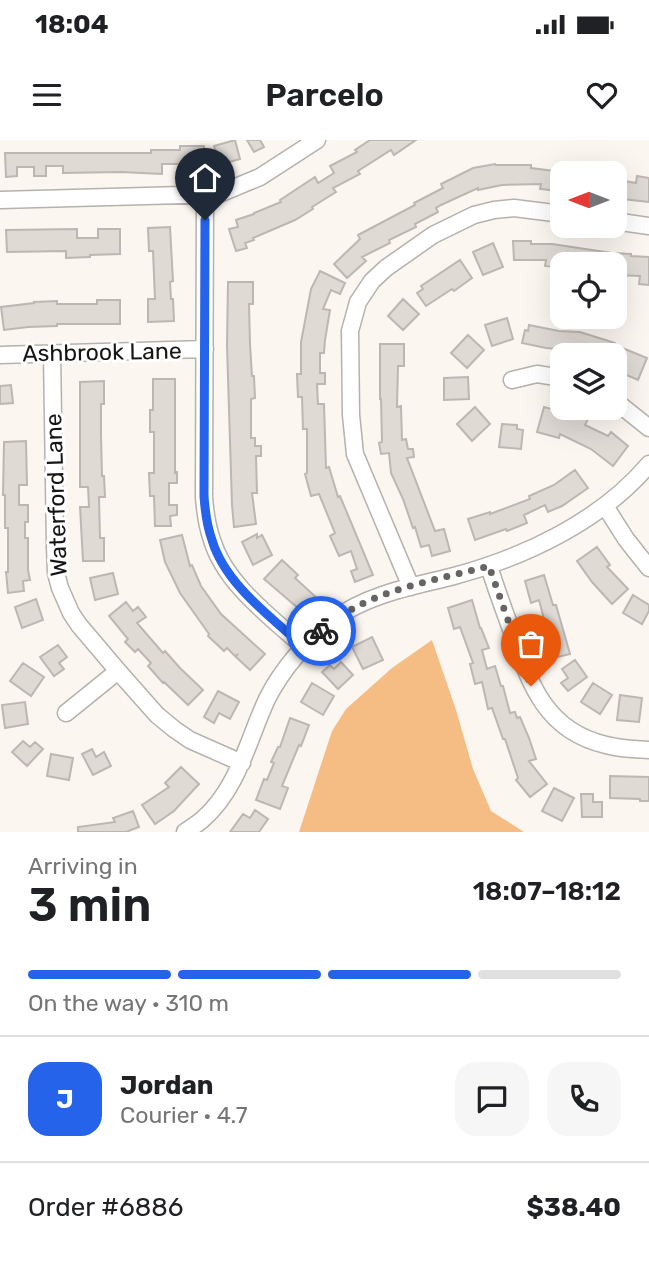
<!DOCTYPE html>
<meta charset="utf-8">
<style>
body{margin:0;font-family:Rubik,sans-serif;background:#f6f6f6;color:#202124;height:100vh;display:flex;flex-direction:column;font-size:26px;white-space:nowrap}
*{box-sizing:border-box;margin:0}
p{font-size:23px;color:#757577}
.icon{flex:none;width:38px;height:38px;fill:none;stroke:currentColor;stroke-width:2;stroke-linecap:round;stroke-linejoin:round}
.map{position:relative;height:692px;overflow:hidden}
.sheet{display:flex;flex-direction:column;background:#fff;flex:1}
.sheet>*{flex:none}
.needle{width:46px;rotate:270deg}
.buttons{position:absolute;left:550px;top:21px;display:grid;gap:14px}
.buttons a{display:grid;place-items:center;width:77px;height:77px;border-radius:14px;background:#fff;box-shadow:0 7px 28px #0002;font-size:35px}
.pin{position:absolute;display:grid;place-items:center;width:60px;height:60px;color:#fff;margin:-72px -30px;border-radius:50% 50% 50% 0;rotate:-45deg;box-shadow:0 0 7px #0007}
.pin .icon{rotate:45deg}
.courier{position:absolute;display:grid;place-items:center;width:70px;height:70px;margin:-35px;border:5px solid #2563eb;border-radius:50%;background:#fff;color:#222;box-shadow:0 2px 9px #0007}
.head em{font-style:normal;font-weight:600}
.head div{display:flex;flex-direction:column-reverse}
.head{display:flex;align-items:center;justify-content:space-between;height:119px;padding:0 28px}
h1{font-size:46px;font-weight:600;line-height:52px}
.bar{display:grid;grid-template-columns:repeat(4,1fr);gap:10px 7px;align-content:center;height:84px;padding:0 28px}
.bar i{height:9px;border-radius:5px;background:#e0e0e0}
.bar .active{background:#2563eb}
.bar p{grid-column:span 4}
.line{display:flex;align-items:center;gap:18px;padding:0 28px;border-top:2px solid #e0e0e0}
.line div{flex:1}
.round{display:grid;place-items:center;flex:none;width:74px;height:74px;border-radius:21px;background:#f6f6f6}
.status{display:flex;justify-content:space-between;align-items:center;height:49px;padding:0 35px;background:#fff;direction:ltr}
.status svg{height:19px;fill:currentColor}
header{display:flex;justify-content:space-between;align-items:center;height:91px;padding:0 28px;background:#fff;font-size:32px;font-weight:600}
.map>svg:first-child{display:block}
.forest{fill:#f5bc83}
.building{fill:#dfdad4;stroke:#bdb7b2;stroke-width:2}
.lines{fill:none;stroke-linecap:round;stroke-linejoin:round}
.minor-casing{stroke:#b6b1ac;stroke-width:19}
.minor{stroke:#fff;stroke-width:16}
.done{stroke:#676461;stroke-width:7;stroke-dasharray:0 12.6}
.route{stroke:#2563eb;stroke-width:9}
.labels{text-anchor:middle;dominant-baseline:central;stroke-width:6;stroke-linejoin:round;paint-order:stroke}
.street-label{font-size:23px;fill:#171514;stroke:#fff}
</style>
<div class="status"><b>18:04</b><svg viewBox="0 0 49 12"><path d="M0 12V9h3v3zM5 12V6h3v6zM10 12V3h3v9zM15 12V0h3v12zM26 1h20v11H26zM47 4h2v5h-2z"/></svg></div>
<header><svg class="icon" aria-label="menu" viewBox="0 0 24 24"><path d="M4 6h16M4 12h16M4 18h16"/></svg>Parcelo<svg class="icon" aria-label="heart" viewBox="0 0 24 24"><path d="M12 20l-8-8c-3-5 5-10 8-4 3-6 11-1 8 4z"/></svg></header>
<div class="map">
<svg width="649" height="692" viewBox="0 0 649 692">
<rect width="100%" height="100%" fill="#fcf6f1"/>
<path class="forest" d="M432 500 456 570 473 629 491 671 524 692H299L332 591 346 569 392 528Z"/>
<path class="building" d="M235 0 240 19 219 25 214 6Z
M247 0H260L264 7 254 12Z
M370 0H416L394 15 391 10 358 31 360 34 333 48 336 52 312 67 313 69 295 80 253 98 254 100 245 103 247 108 236 111 229 89 238 87 236 80 254 74V73L281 62 280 60 315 37 318 43 334 33 330 26 357 12 355 10Z
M180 6H204V25H191L192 33 181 34 180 24H162V34L121 32 63 33V26H46V36H34V27H17V36L6 37 5 13H151V10H180Z
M495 24 496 25H531V28L562 32V49L557 48V51L540 49 541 44 502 45 478 50V48L441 65 436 68 438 72 415 84 416 87 389 100 390 103 362 117 366 121 347 138 334 124 360 99 358 95 415 65 414 63 443 48 441 44 473 28Z
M637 36 649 38V62L614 58V39L636 43Z
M170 87 173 141 170 142 171 159H173L174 181 148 182V159H155L153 111H149L148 88Z
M77 89V98H98V89H120V114L90 115V117L66 118V111L7 112 6 90Z
M513 101H531V104H552L612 113 631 114V116L649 117V145L639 144 640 136 614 135V124H562V128L545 126 546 120H514Z
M493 103 503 127 483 135 473 112Z
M460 120 472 138 454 151 452 149 426 166 417 153 423 149 421 146Z
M320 131 345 143 340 154 331 150 323 169 330 170 325 200 324 213H320V233H325V244H317L318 264H324L326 328 329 327 338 357 340 356 373 435 355 442 351 431 357 429 351 411 339 416 330 396 335 393 319 354 311 356 305 334 307 333V289H303L302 257H298L297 234H301V202L311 149Z
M228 142H253V164H249L250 204 252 236H254L255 258 251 259V298H255V306H261V316H256L257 353H252L256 384 234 387 232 365 227 205Z
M403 159 419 174 403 190 388 176Z
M97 160H120V184H57V186L28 187 4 190 1 167 34 163V162L57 161V164H97Z
M507 178 513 199 492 206 485 185Z
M529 185 559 191 580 192 615 203V205L647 218 638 240 617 231 624 215H588L589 212 546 208 522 203 525 190 528 191Z
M468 195 484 210 467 228 451 213Z
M380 204H404V226H398L397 267 401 266 402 300 406 299 408 309H413L414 317 407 318 435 391 444 389 450 411 432 416 429 405 421 407 415 387 413 388 403 359 391 333 389 313 381 314 379 303 382 302 381 259H380Z
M468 237 469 259 444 260V238Z
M153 239H175V333L177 332V343H169V365H177V375L170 376 171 386H155L154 356H150L149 333H154V292H150V270H153Z
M104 241V264H101V295L102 336H104L105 357H99L100 398H104V421H83L80 367H89L88 347H80V242Z
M11 245 13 263 0 264V246Z
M475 267 490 284 472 301 457 284Z
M544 267 577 276 579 272 589 277 585 285 608 296 611 292 628 306 613 326 591 309 560 294 559 298 537 292Z
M502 284 517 285V289L523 290 521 309 499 307Z
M26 301 27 345H19V365H28V382H25V398H28V430L30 440 23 441 24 451 8 453 6 432H8V388H5V355H3L4 302Z
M575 330 588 348 562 366 548 372 545 365 524 375 527 383 507 391 506 389 475 400 468 379 490 372V374L530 359 529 356 554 345Z
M257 394V398L262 395 272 415 253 425 242 402Z
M182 395 190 426 192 425 201 446 221 474 265 514 250 530 236 517 237 515 235 516 227 508 224 511 208 496 209 494 180 453 165 422 160 400Z
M597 407 610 425 607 427 628 449 612 464 592 442 577 421Z
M282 420 298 435 295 438 318 459 305 474 264 439Z
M113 433 118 454 95 460 90 438Z
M544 435 553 465H556L570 514 549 519 542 490 539 491 536 481 544 479 539 460 531 463 525 441Z
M633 455 649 465V471L642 484 623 473Z
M36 459 43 480 22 488 15 467Z
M472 460 480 488H481L489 508 482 510 487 529 495 526 501 546H503L510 573 515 572 517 578 520 577 529 598 536 619 529 621 547 644 530 657 516 640 518 638 505 599H503L492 568 488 569 482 542 475 544 470 524 473 523 460 487 454 489 448 468Z
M126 462 133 471 138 467 146 477 137 483 163 513 165 511 180 528 203 550 188 565 164 542 163 543 148 526 151 523 138 509 135 512 125 502 128 499 109 476Z
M372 497 383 520 363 529 352 507Z
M58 505 67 517 59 523 64 529 54 536 40 517Z
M575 520 587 537 568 551 561 543 568 538 562 529Z
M341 522 353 535 338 549 322 532 330 525 334 529Z
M23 523 44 537 31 556 10 541Z
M312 543 334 556 323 575 301 562Z
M593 543 612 555 600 574 581 562Z
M218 551 239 562 230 579 219 573 214 583 204 577Z
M620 555 642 558 639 582 617 580Z
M25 562 28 584 5 588 2 565Z
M290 578 309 585 301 606 299 605 282 646 288 648 280 669 256 660 264 639 267 640 274 623 271 622 278 607H280Z
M23 601 30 607 35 602 43 609 27 626 12 612Z
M92 609 96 617 104 612 111 626 93 635 82 614Z
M51 614 73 618 69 640 47 636Z
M181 627 199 644 174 671 155 684 142 665 169 647 165 643Z
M610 636 649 637V661H640V659L610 658Z
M554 648 574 658 562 681 542 671Z
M581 654H593V662H602V677H582Z
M255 670 268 679 259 692H230L243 674 250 678Z
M133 671 139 687 126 692H78V687L115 682 113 678Z"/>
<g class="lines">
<g class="minor-casing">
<path id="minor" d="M205 55 204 357C205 371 207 386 212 400 225 444 271 477 304 507
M0 60 219 54 260 37 317 0
M614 81 649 86
M52 213 55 406 56 433 60 448 71 473 79 485 118 531 157 575 174 589 190 600 242 623
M0 215 205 209
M512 240 537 234 562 238
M614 260 649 288
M605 366 626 399 649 428
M489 426C496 449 504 470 512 492 530 545 546 591 606 605 620 609 635 609 649 610
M411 447 355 314 351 275 350 191 358 162 372 141 386 128 433 95 474 75 494 70 514 68 562 74
M66 573 118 531
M185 692C191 688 197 684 202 680 238 649 248 600 267 559 282 529 308 499 335 479 367 454 416 446 454 436 525 417 601 381 649 324"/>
</g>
<use href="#minor" class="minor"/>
</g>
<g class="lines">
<path class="done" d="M321 491C364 451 433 441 489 426L531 546"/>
<path class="route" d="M205 80 204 356C205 371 207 386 212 400 225 444 271 477 304 507L321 491"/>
</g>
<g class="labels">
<g class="street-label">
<text transform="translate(102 212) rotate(-1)">Ashbrook Lane</text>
<text transform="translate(56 355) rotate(-92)">Waterford Lane</text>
</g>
</g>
</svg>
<div class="buttons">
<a><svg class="needle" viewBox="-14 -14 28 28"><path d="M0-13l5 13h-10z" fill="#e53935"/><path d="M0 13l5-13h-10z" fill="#757577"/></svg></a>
<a><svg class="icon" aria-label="locate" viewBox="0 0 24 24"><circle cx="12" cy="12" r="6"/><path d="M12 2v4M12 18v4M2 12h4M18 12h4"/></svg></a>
<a><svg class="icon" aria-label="layers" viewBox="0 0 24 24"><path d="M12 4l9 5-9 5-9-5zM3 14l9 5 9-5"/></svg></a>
</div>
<div class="pin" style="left:531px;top:546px;background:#ea580c"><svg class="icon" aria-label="bag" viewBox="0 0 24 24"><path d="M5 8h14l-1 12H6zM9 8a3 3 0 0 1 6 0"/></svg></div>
<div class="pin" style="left:205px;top:80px;background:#1f2937"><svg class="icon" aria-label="home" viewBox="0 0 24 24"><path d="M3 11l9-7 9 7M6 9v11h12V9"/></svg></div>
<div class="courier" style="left:321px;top:491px"><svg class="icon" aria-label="bike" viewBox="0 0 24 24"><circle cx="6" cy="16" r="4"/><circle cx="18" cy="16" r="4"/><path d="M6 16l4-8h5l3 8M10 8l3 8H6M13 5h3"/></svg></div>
</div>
<section class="sheet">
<div class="head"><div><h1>3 min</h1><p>Arriving in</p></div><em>18:07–18:12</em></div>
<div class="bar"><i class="active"></i><i class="active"></i><i class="active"></i><i></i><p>On the way · 310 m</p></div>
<div class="line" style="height:126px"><b class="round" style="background:#2563eb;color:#fff">J</b><div><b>Jordan</b><p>Courier · 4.7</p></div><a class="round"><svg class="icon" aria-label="chat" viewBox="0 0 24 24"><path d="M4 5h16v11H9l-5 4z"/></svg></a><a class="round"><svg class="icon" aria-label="phone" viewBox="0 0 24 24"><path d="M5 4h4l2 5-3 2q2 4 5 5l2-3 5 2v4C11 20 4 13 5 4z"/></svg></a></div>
<div class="line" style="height:91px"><div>Order #6886</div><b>$38.40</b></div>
</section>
